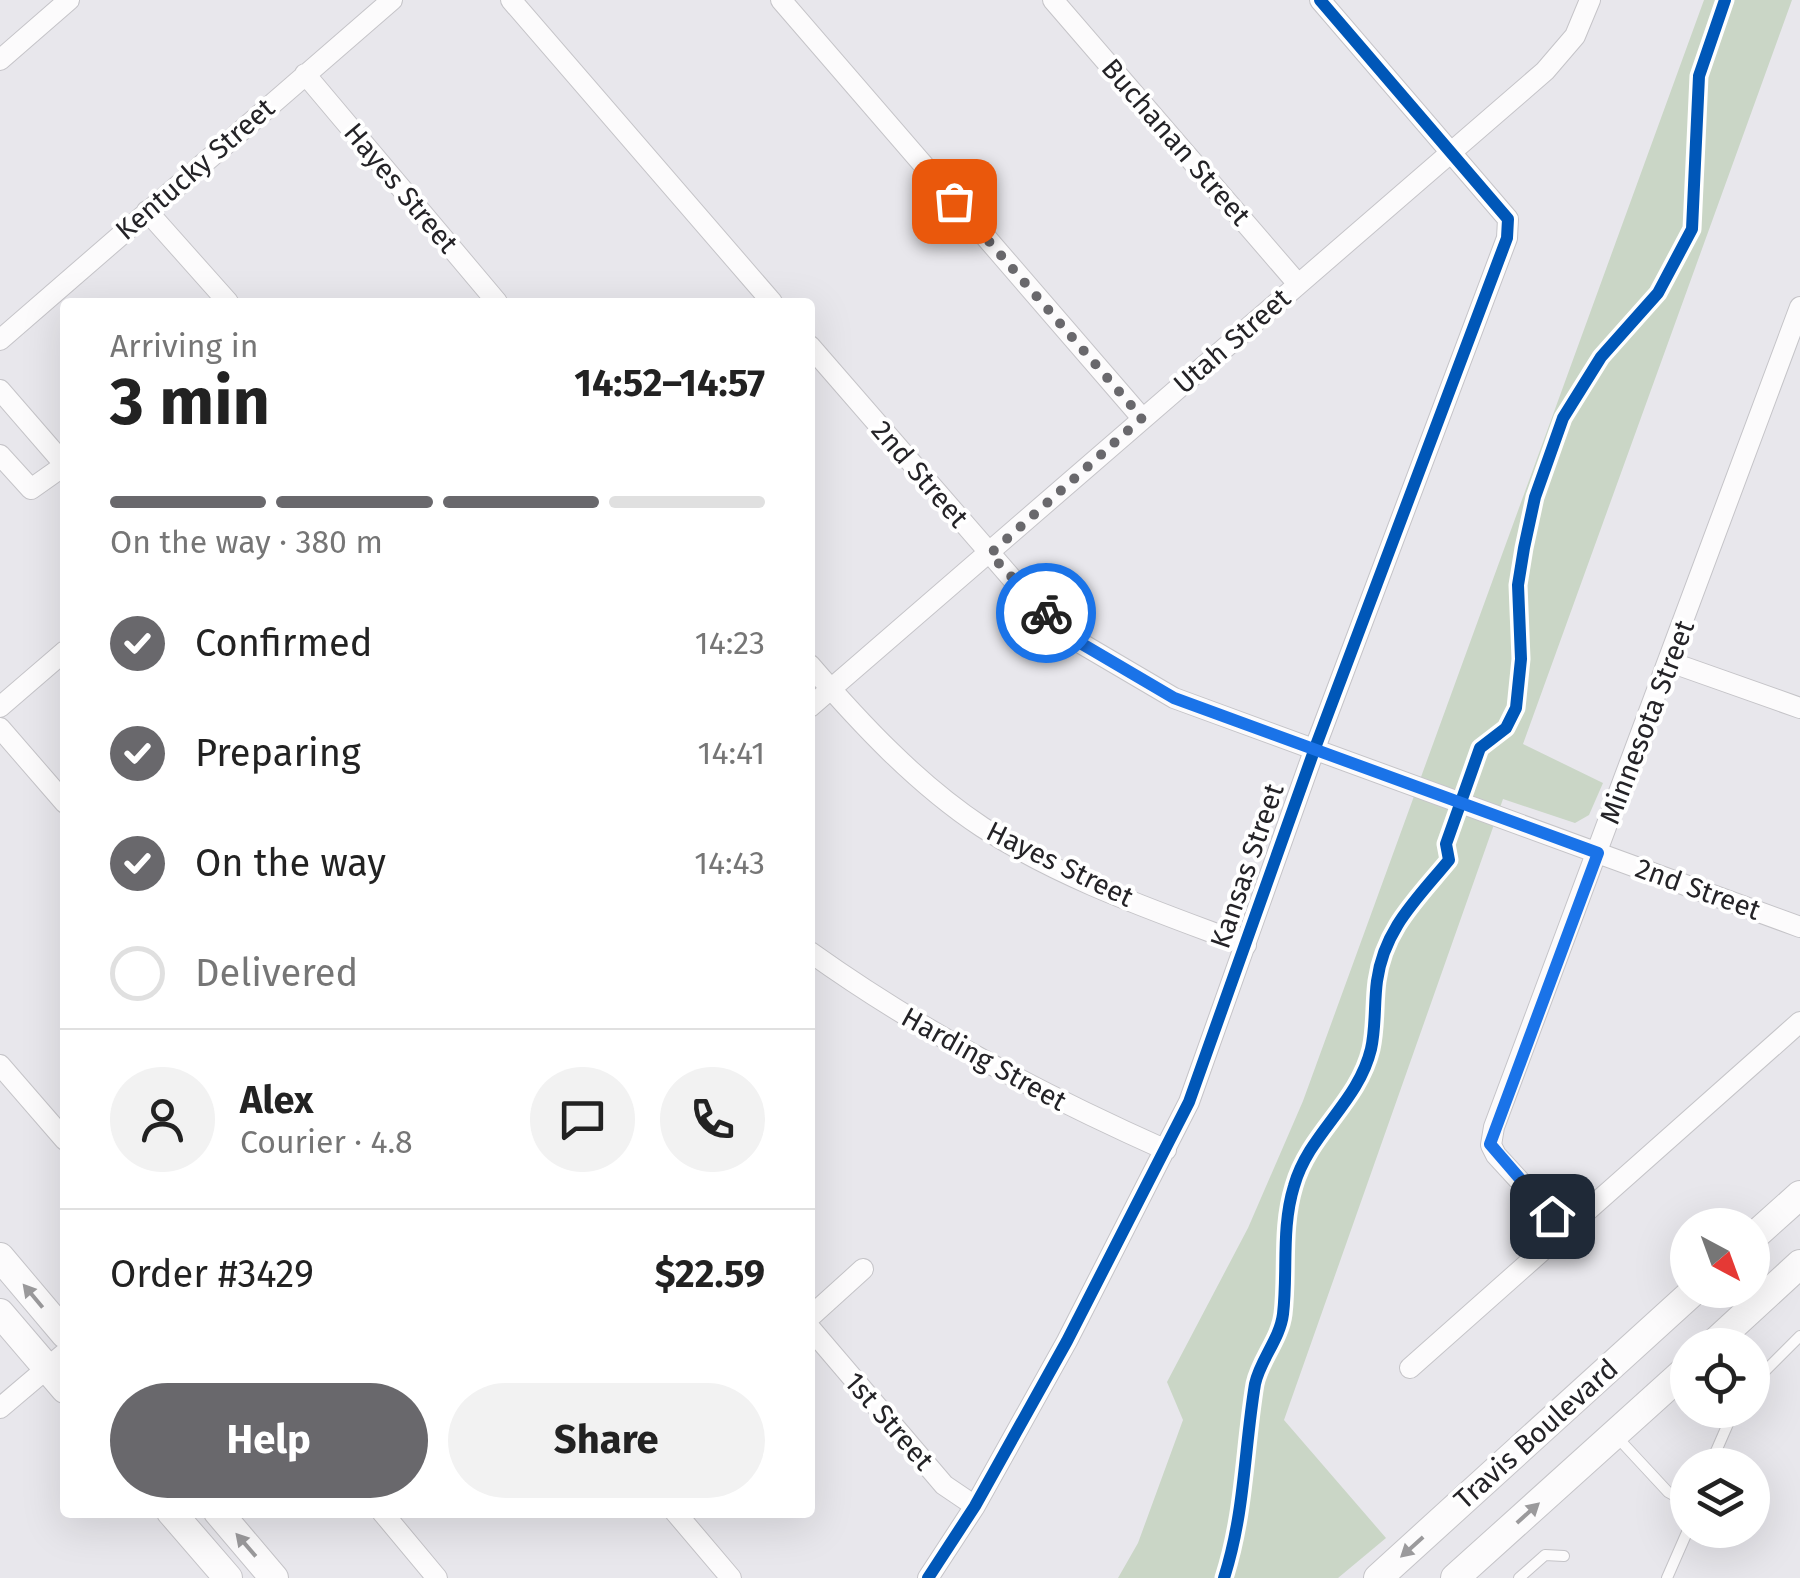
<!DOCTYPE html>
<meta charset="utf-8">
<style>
body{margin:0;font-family:"Fira Sans",sans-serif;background:#f2f2f2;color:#222;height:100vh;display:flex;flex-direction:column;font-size:38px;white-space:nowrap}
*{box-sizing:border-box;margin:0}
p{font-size:32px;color:#767676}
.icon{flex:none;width:55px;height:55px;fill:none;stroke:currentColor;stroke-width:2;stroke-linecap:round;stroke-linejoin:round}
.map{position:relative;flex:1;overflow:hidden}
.details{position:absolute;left:60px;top:298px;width:755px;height:1220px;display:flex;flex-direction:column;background:#fff;border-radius:10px;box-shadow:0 10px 40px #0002}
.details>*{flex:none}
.needle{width:65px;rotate:139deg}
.tools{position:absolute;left:1670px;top:1208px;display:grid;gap:20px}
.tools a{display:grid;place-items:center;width:100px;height:100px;border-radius:50%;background:#fff;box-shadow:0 10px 40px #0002;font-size:50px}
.pin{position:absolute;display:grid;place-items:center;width:85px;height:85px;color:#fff;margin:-42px;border-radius:20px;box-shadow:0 5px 15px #0006}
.courier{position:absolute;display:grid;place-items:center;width:100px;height:100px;margin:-50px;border:8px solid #1a73e8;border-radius:50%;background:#fff;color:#222;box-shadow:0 2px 12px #0007}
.overview em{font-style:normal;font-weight:700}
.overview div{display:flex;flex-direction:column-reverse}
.overview{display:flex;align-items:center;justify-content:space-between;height:170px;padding:0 50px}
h1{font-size:65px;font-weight:700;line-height:75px}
.bar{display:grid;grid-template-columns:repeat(4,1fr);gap:15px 10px;align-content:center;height:120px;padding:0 50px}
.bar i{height:12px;border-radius:8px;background:#e0e0e0}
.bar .current{background:#69686c}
.bar p{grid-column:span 4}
.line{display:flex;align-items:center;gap:25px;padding:0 50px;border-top:2px solid #e0e0e0}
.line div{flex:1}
.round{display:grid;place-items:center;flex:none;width:105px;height:105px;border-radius:52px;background:#f2f2f2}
ol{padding:0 50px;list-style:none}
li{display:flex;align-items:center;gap:30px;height:110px}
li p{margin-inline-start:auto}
li .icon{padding:10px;border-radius:50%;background:#69686c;color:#fff;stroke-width:4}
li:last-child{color:#767676}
li i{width:55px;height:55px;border:5px solid #e0e0e0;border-radius:50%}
.cta{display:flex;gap:20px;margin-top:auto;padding:20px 50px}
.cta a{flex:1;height:115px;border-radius:60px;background:#69686c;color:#fff;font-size:40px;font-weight:700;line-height:115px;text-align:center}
.cta a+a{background:#f2f2f2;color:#222}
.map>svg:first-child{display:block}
.green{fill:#cad6c6}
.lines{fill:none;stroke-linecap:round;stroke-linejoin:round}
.service-casing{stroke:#c5c4c8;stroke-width:12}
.minor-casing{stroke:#c5c4c8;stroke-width:22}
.secondary-casing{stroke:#c5c4c8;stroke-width:30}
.service{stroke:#fcfbfc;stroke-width:10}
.minor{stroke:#fcfbfc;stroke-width:20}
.secondary{stroke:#fcfbfc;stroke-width:28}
.cycleway-casing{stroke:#fff;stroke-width:19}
.cycleway{stroke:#0057b8;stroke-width:12}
.oneway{fill:#9b9a9c}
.done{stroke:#69686c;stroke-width:10;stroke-dasharray:0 18}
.route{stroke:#1a73e8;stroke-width:12}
.labels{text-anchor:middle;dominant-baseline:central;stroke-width:8;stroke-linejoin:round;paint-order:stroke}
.street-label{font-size:28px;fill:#242327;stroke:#fff}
</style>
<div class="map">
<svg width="1800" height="1578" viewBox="0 0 1800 1578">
<rect width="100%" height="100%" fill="#e8e7ec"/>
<path class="green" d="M1704 0H1792L1523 744 1603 783 1589 815 1575 823 1503 799 1284 1420 1386 1538 1338 1578H1118L1138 1543 1183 1420 1167 1382 1248 1228 1303 1101Z"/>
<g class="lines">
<g class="service-casing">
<path id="service" d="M1752 1384 1800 1336
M1616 1436 1668 1492 1688 1503
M1710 1465 1734 1410
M1519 1578 1545 1555 1564 1556
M1667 1578 1688 1530"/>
</g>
<g class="minor-casing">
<path id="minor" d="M511 0 772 302
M781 0 1142 418
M1053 0 1298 284
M0 60 69 0
M305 74 497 302
M147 211 228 302
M0 340 392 0
M810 346 1028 597 1077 641 1174 698 1800 927
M0 390 65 465
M0 455 31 489 65 465
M1670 662 1800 708
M810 665C861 724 917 784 982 827 1063 880 1156 911 1246 945
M0 707 65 651
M810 707 1545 71 1575 36 1590 0
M0 728 65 803
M810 952C922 1032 1041 1094 1166 1150
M0 1065 65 1140
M1564 1229 1496 1155 1491 1145 1494 1127 1800 307
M810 1317 863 1269
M810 1328 944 1485 975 1506
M1410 1368 1800 1022
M0 1408 65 1353
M382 1512 437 1578
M675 1512 731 1578
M928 1578 975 1506 1067 1341 1189 1102 1315 748 1507 238 1508 219 1320 0"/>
</g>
<g class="secondary-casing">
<path id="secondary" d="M1752 1238 1800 1195
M0 1257 65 1334
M0 1313 65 1389
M1712 1345 1800 1264
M171 1512 228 1578
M218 1512 274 1578
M1378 1578 1695 1290
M1455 1578 1688 1368"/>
</g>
<use href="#service" class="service"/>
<use href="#minor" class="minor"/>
<use href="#secondary" class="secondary"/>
<g class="cycleway-casing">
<path id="cycleway" d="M928 1578 975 1506 1067 1341 1189 1102 1315 748 1507 238 1508 219 1320 0
M1224 1578C1245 1512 1244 1451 1255 1384 1260 1360 1280 1339 1283 1314 1288 1272 1281 1228 1294 1186 1309 1133 1358 1103 1371 1049 1376 1027 1374 1003 1377 981 1384 929 1417 899 1449 860L1446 844 1480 748 1506 728 1516 708 1521 659 1518 585 1524 548 1535 497 1563 418 1601 357 1658 293 1692 229 1699 76 1725 0"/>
</g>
<use href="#cycleway" class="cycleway"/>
</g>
<defs><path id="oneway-solid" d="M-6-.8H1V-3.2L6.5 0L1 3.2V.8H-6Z" transform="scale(2.5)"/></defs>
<g class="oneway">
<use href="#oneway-solid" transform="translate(33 1296) rotate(-130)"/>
<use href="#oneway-solid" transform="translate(1528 1513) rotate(-42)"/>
<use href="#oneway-solid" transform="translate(246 1545) rotate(-131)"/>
<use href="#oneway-solid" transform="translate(1412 1547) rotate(138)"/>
</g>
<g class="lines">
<path class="done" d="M954 201 1142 418 990 554 1046 613"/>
<path class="route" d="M1046 613 1077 641 1174 698 1598 853 1490 1144 1552 1216"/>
</g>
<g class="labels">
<g class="street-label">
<text transform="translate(1176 142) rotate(49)">Buchanan Street</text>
<text transform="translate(195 169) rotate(-41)">Kentucky Street</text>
<text transform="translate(401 188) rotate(50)">Hayes Street</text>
<text transform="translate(1232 341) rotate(-41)">Utah Street</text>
<text transform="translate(920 474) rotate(49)">2nd Street</text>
<text transform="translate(1647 722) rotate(-69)">Minnesota Street</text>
<text transform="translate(1060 864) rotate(26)">Hayes Street</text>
<text transform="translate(1247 866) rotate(-71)">Kansas Street</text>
<text transform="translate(1698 889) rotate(20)">2nd Street</text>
<text transform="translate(984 1059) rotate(29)">Harding Street</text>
<text transform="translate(889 1421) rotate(49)">1st Street</text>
<text transform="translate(1536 1434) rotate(-42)">Travis Boulevard</text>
</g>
</g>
</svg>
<div class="tools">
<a><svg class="needle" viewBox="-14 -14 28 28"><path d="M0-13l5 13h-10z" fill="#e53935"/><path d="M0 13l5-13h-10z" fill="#767676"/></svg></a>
<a><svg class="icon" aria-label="locate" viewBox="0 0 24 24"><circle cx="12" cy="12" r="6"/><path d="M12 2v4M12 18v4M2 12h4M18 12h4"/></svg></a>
<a><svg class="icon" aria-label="layers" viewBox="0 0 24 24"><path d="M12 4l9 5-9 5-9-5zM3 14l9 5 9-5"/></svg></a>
</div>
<div class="pin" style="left:954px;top:201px;background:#ea580c"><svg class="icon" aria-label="bag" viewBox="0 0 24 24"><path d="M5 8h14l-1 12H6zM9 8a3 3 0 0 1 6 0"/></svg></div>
<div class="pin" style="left:1552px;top:1216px;background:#1f2937"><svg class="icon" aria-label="home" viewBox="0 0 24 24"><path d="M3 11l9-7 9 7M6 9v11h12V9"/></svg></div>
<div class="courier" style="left:1046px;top:613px"><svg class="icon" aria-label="bike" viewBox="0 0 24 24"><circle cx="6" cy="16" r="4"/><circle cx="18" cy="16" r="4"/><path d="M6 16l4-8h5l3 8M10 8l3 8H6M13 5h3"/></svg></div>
<section class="details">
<div class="overview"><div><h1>3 min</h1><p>Arriving in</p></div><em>14:52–14:57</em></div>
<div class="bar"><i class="current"></i><i class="current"></i><i class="current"></i><i></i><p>On the way · 380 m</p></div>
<ol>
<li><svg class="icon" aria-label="check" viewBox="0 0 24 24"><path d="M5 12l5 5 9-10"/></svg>Confirmed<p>14:23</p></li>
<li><svg class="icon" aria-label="check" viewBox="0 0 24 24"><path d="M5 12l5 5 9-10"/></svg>Preparing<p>14:41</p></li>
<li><svg class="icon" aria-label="check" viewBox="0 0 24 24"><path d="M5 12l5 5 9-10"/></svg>On the way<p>14:43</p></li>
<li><i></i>Delivered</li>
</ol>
<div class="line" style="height:180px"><a class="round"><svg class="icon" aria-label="person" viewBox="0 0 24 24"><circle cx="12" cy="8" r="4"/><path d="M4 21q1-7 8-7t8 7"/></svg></a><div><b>Alex</b><p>Courier · 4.8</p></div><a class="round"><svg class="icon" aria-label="chat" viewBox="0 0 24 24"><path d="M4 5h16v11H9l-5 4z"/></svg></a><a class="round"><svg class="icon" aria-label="phone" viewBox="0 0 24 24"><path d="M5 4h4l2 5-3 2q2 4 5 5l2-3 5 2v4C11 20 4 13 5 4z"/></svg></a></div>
<div class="line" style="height:130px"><div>Order #3429</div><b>$22.59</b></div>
<div class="cta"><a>Help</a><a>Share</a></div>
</section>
</div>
